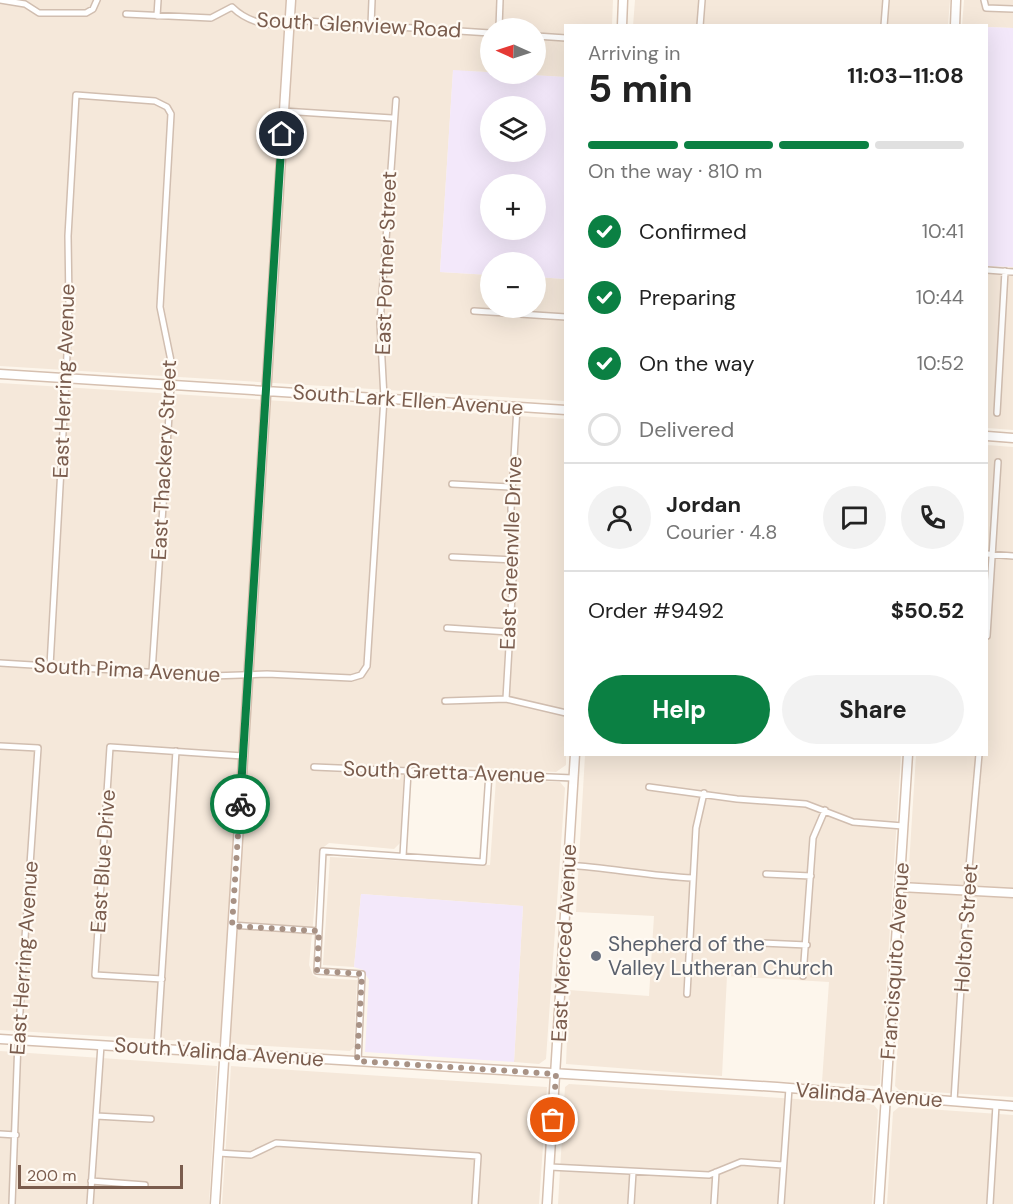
<!DOCTYPE html>
<meta charset="utf-8">
<style>
body{margin:0;font-family:"DM Sans",sans-serif;background:#f2f2f2;color:#222;height:100vh;display:flex;flex-direction:column;font-size:22px;white-space:nowrap}
*{box-sizing:border-box;margin:0}
p{font-size:20px;color:#767676}
.icon{flex:none;width:33px;height:33px;fill:none;stroke:currentColor;stroke-width:2;stroke-linecap:round;stroke-linejoin:round}
.map{position:relative;flex:1;overflow:hidden}
.side{position:absolute;left:564px;top:24px;width:424px;height:732px;display:flex;flex-direction:column;background:#fff;border-radius:0px;box-shadow:0 6px 24px #0002}
.side>*{flex:none}
.needle{width:39px;rotate:273deg}
.fabs{position:absolute;left:480px;top:18px;display:grid;gap:12px}
.fabs a{display:grid;place-items:center;width:66px;height:66px;border-radius:50%;background:#fff;box-shadow:0 6px 24px #0002;font-size:30px}
.scale{position:absolute;left:18px;bottom:15px;width:165px;box-sizing:border-box;padding-left:6px;border:3px solid #7a5c4d;border-top:0;font-size:16px;line-height:21px;white-space:nowrap;color:#7a5c4d;-webkit-text-stroke:4px #fffaf3;paint-order:stroke}
.pin{position:absolute;display:grid;place-items:center;width:51px;height:51px;color:#fff;margin:-26px;border:3px solid #fff;border-radius:50%;box-shadow:0 2px 6px #0007}
.courier{position:absolute;display:grid;place-items:center;width:60px;height:60px;margin:-30px;border:4px solid #0b8043;border-radius:50%;background:#fff;color:#222;box-shadow:0 2px 8px #0007}
.head em{font-style:normal;font-weight:700}
.head div{display:flex;flex-direction:column-reverse}
.head{display:flex;align-items:center;justify-content:space-between;height:102px;padding:0 24px}
h1{font-size:39px;font-weight:700;line-height:45px}
.bar{display:grid;grid-template-columns:repeat(4,1fr);gap:9px 6px;align-content:center;height:72px;padding:0 24px}
.bar i{height:8px;border-radius:4px;background:#e0e0e0}
.bar .active{background:#0b8043}
.bar p{grid-column:span 4}
.line{display:flex;align-items:center;gap:15px;padding:0 24px;border-top:2px solid #e0e0e0}
.line div{flex:1}
.round{display:grid;place-items:center;flex:none;width:63px;height:63px;border-radius:32px;background:#f2f2f2}
ol{padding:0 24px;list-style:none}
li{display:flex;align-items:center;gap:18px;height:66px}
li p{margin-inline-start:auto}
li .icon{padding:6px;border-radius:50%;background:#0b8043;color:#fff;stroke-width:4}
li:last-child{color:#767676}
li i{width:33px;height:33px;border:3px solid #e0e0e0;border-radius:50%}
.button{display:flex;gap:12px;margin-top:auto;padding:12px 24px}
.button a{flex:1;height:69px;border-radius:36px;background:#0b8043;color:#fff;font-size:24px;font-weight:700;line-height:69px;text-align:center}
.button a+a{background:#f2f2f2;color:#222}
.map>svg:first-child{display:block}
.residential{fill:#f5e8da}
.education{fill:#f3e8fa;fill-rule:evenodd}
.lines{fill:none;stroke-linecap:round;stroke-linejoin:round}
.street-casing{stroke:#d1beb0;stroke-width:8}
.secondary-casing{stroke:#d6c0b0;stroke-width:11}
.street{stroke:#fff;stroke-width:5}
.secondary{stroke:#fff;stroke-width:8}
.done{stroke:#a89285;stroke-width:6;stroke-dasharray:0 10.8}
.route{stroke:#0b8043;stroke-width:8}
.worship-dot{fill:#6b7280;stroke:#fffaf3;stroke-width:2}
.labels{text-anchor:middle;dominant-baseline:central;stroke-width:4.5;stroke-linejoin:round;paint-order:stroke}
.street-label{font-size:21px;fill:#7a5c4d;stroke:#fffaf3}
.worship-label{font-size:21px;fill:#5b616d;stroke:#fffaf3;text-anchor:start}
</style>
<div class="map">
<svg width="1013" height="1204" viewBox="0 0 1013 1204">
<rect width="100%" height="100%" fill="#fdf6ec"/>
<path class="residential" d="M0 0H613L612 25 566 26 565 77 509 74H536V28H490V72L453 71 440 272 490 275V308H536V277L565 279V401L0 366Z
M635 0H950L948 25 633 26Z
M964 0H1013V28L962 26Z
M987 266 1013 267V430L987 428Z
M0 383 565 419 566 765 556 772 414 764 404 769 400 843 394 849 329 843 320 850 309 965 313 975 319 978 357 980 354 1047 350 1051 0 1030Z
M987 445 1013 447V1097L899 1090 895 1086 916 755 987 754Z
M585 755H901L880 1084 875 1086 822 1082 829 982 727 976 722 1076 566 1064 569 990 649 996 654 916 576 912Z
M496 779 560 782 565 788 546 1059 539 1064 514 1062 523 906 361 894 354 967 323 965 330 857 490 865Z
M0 1051 217 1066 209 1204H0Z
M231 1066 547 1087 539 1204H222Z
M569 1084 873 1104 878 1110 872 1204H558L565 1087Z
M899 1107 1013 1115V1204H887L893 1112Z"/>
<path class="education" d="M987 27 1013 28V267L987 266Z
M453 70 565 77V279L536 277V262H490V275L440 272ZM490 106H536V152H490ZM536 184V230H490V184Z
M361 894 523 906 514 1062 365 1052 369 980 363 970 354 967Z"/>
<g class="lines">
<g class="street-casing">
<path id="street" d="M0 0 25 4 39 13H86L93 9 97 0
M984 0 986 8 1013 9
M126 14 211 18 232 7C245 20 272 31 290 20L490 33
M157 16 158 0
M371 25 372 0
M700 26 702 0
M884 26 886 0
M499 28 500 0
M536 36 566 38
M283 111 392 118
M987 270 1013 272
M474 311 566 317
M997 413 1005 271
M452 484 512 487
M987 554 1013 556
M452 557 514 560
M447 628 509 632
M987 636 998 462
M0 663 211 676 267 674 351 678 361 675 367 666 384 398 380 323 396 100
M50 666 66 378 69 304 68 236 76 95 155 101 167 107 171 114 160 307 171 361V385L152 672
M506 699 514 560 511 509 517 407
M445 701 506 699 566 713
M0 746 38 748 18 1040 12 1204
M314 767 573 778
M649 787 737 799 806 804 853 822 903 826
M403 856 408 772
M568 865C610 868 651 876 693 878
M766 874 811 876
M232 925 319 931
M762 943 807 945
M803 976 813 838 825 810
M162 979 95 975 110 747 243 756
M687 994 696 828 704 793
M157 1048 176 751
M358 1061 362 974 317 971 323 851 483 862 489 773
M954 1101 967 890 979 754
M96 1116 151 1119
M0 1134 16 1135
M218 1153 251 1155 276 1143 478 1156 475 1204
M550 1167 709 1175 741 1162 783 1165
M91 1181 145 1185
M90 1204 101 1045
M631 1204 633 1172
M714 1204 716 1172
M781 1204 789 1088
M990 1204 996 1105"/>
</g>
<g class="secondary-casing">
<path id="secondary" d="M622 26 623 0
M955 26 956 0
M0 374 566 410
M987 436 1013 438
M900 887 1013 893
M0 1039 777 1087 1013 1106
M215 1204 291 0
M547 1204 575 754
M879 1204 908 754"/>
</g>
<use href="#street" class="street"/>
<use href="#secondary" class="secondary"/>
</g>
<g class="lines">
<path class="done" d="M240 804 232 926 319 931 317 971 362 974 357 1061 556 1074 553 1120"/>
<path class="route" d="M240 804 282 134"/>
</g>
<circle class="worship-dot" cx="596" cy="956" r="6"/>
<g class="labels">
<g class="street-label">
<text transform="translate(359 25) rotate(3)">South Glenview Road</text>
<text transform="translate(386 263) rotate(-88)">East Portner Street</text>
<text transform="translate(64 381) rotate(-88)">East Herring Avenue</text>
<text transform="translate(408 400) rotate(4)">South Lark Ellen Avenue</text>
<text transform="translate(164 460) rotate(-87)">East Thackery Street</text>
<text transform="translate(511 553) rotate(-88)">East Greenvlle Drive</text>
<text transform="translate(127 670) rotate(3)">South Pima Avenue</text>
<text transform="translate(444 772) rotate(2)">South Gretta Avenue</text>
<text transform="translate(103 861) rotate(-86)">East Blue Drive</text>
<text transform="translate(966 928) rotate(-86)">Holton Street</text>
<text transform="translate(564 943) rotate(-87)">East Merced Avenue</text>
<text transform="translate(24 958) rotate(-86)">East Herring Avenue</text>
<text transform="translate(895 961) rotate(-86)">Francisquito Avenue</text>
<text transform="translate(219 1052) rotate(4)">South Valinda Avenue</text>
<text transform="translate(869 1095) rotate(4)">Valinda Avenue</text>
</g>
<g class="worship-label">
<text x="608" y="944">Shepherd of the<tspan x="608" dy="24">Valley Lutheran Church</tspan></text>
</g>
</g>
</svg>
<div class="fabs">
<a><svg class="needle" viewBox="-14 -14 28 28"><path d="M0-13l5 13h-10z" fill="#e53935"/><path d="M0 13l5-13h-10z" fill="#767676"/></svg></a>
<a><svg class="icon" aria-label="layers" viewBox="0 0 24 24"><path d="M12 4l9 5-9 5-9-5zM3 14l9 5 9-5"/></svg></a>
<a>+</a>
<a>−</a>
</div>
<div class="scale">200 m</div>
<div class="pin" style="left:553px;top:1120px;background:#ea580c"><svg class="icon" aria-label="bag" viewBox="0 0 24 24"><path d="M5 8h14l-1 12H6zM9 8a3 3 0 0 1 6 0"/></svg></div>
<div class="pin" style="left:282px;top:134px;background:#1f2937"><svg class="icon" aria-label="home" viewBox="0 0 24 24"><path d="M3 11l9-7 9 7M6 9v11h12V9"/></svg></div>
<div class="courier" style="left:240px;top:804px"><svg class="icon" aria-label="bike" viewBox="0 0 24 24"><circle cx="6" cy="16" r="4"/><circle cx="18" cy="16" r="4"/><path d="M6 16l4-8h5l3 8M10 8l3 8H6M13 5h3"/></svg></div>
<section class="side">
<div class="head"><div><h1>5 min</h1><p>Arriving in</p></div><em>11:03–11:08</em></div>
<div class="bar"><i class="active"></i><i class="active"></i><i class="active"></i><i></i><p>On the way · 810 m</p></div>
<ol>
<li><svg class="icon" aria-label="check" viewBox="0 0 24 24"><path d="M5 12l5 5 9-10"/></svg>Confirmed<p>10:41</p></li>
<li><svg class="icon" aria-label="check" viewBox="0 0 24 24"><path d="M5 12l5 5 9-10"/></svg>Preparing<p>10:44</p></li>
<li><svg class="icon" aria-label="check" viewBox="0 0 24 24"><path d="M5 12l5 5 9-10"/></svg>On the way<p>10:52</p></li>
<li><i></i>Delivered</li>
</ol>
<div class="line" style="height:108px"><a class="round"><svg class="icon" aria-label="person" viewBox="0 0 24 24"><circle cx="12" cy="8" r="4"/><path d="M4 21q1-7 8-7t8 7"/></svg></a><div><b>Jordan</b><p>Courier · 4.8</p></div><a class="round"><svg class="icon" aria-label="chat" viewBox="0 0 24 24"><path d="M4 5h16v11H9l-5 4z"/></svg></a><a class="round"><svg class="icon" aria-label="phone" viewBox="0 0 24 24"><path d="M5 4h4l2 5-3 2q2 4 5 5l2-3 5 2v4C11 20 4 13 5 4z"/></svg></a></div>
<div class="line" style="height:78px"><div>Order #9492</div><b>$50.52</b></div>
<div class="button"><a>Help</a><a>Share</a></div>
</section>
</div>
